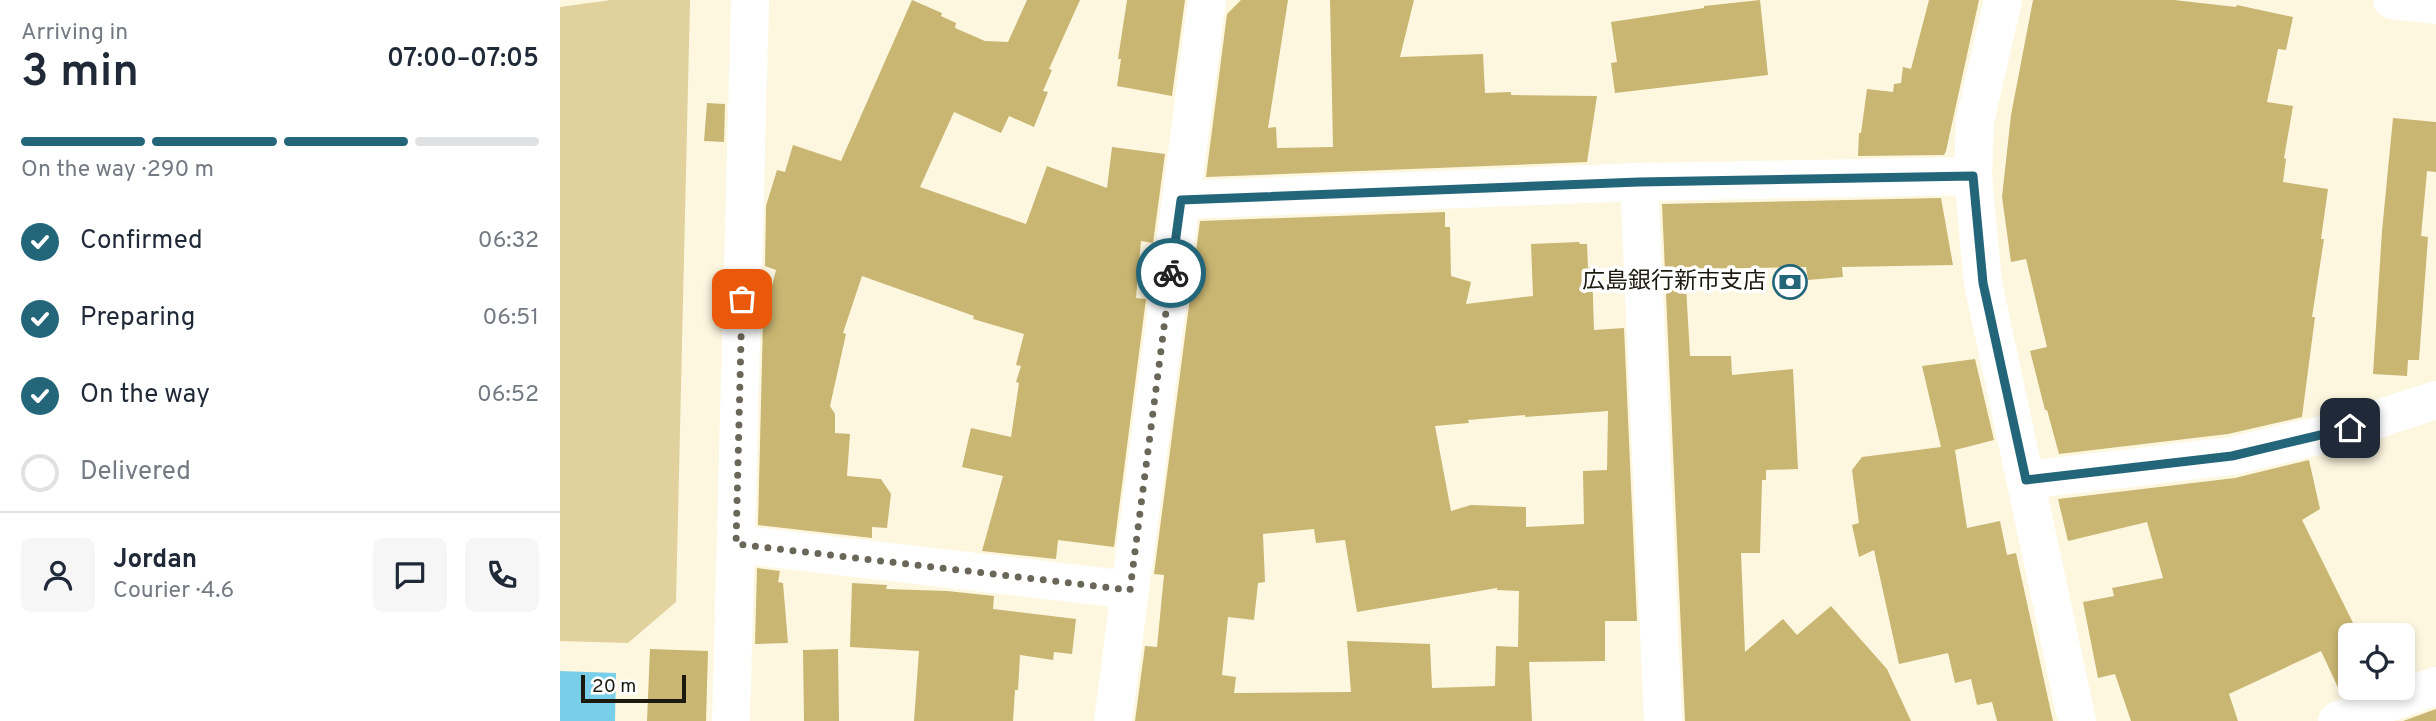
<!DOCTYPE html>
<meta charset="utf-8">
<style>
body{margin:0;font-family:Overpass,"Noto Sans JP",sans-serif;background:#f6f6f7;color:#1f2937;height:100vh;display:flex;flex-direction:column;font-size:26px;white-space:nowrap}
*{box-sizing:border-box;margin:0}
p{font-size:23px;color:#747a83}
.icon{flex:none;width:38px;height:38px;fill:none;stroke:currentColor;stroke-width:2;stroke-linecap:round;stroke-linejoin:round}
.map{position:relative;flex:1;overflow:hidden}
.details{display:flex;flex-direction:column;background:#fff;width:560px}
.details>*{flex:none}
.buttons{position:absolute;left:1778px;top:623px;display:grid;gap:14px}
.buttons a{display:grid;place-items:center;width:77px;height:77px;border-radius:10px;background:#fff;box-shadow:0 4px 10px #0003;font-size:35px}
.scale{position:absolute;left:21px;bottom:18px;width:105px;box-sizing:border-box;padding-left:7px;border:4px solid #1c190e;border-top:0;font-size:19px;line-height:24px;white-space:nowrap;color:#1c190e;-webkit-text-stroke:5px #fff;paint-order:stroke}
.pin{position:absolute;display:grid;place-items:center;width:60px;height:60px;color:#fff;margin:-30px;border-radius:14px;box-shadow:0 4px 10px #0006}
.courier{position:absolute;display:grid;place-items:center;width:70px;height:70px;margin:-35px;border:5px solid #246679;border-radius:50%;background:#fff;color:#222;box-shadow:0 2px 9px #0007}
.head em{font-style:normal;font-weight:600}
.head div{display:flex;flex-direction:column-reverse}
.head{display:flex;align-items:center;justify-content:space-between;height:119px;padding:0 21px}
h1{font-size:46px;font-weight:600;line-height:52px}
.bar{display:grid;grid-template-columns:repeat(4,1fr);gap:10px 7px;align-content:center;height:84px;padding:0 21px}
.bar i{height:9px;border-radius:5px;background:#e0e1e3}
.bar .on{background:#246679}
.bar p{grid-column:span 4}
.line{display:flex;align-items:center;gap:18px;padding:0 21px;border-top:2px solid #e0e1e3}
.line div{flex:1}
.round{display:grid;place-items:center;flex:none;width:74px;height:74px;border-radius:10px;background:#f6f6f7}
ol{padding:0 21px;list-style:none}
li{display:flex;align-items:center;gap:21px;height:77px}
li p{margin-inline-start:auto}
li .icon{padding:7px;border-radius:50%;background:#246679;color:#fff;stroke-width:4}
li:last-child{color:#747a83}
li i{width:38px;height:38px;border:4px solid #e0e1e3;border-radius:50%}
main{display:flex;flex:1;min-height:0}
.map>svg:first-child{display:block}
.green{fill:#e0d19d}
.water{fill:#79cfe9}
.building{fill:#c9b672;fill-rule:evenodd}
.lines{fill:none;stroke-linecap:round;stroke-linejoin:round}
.street{stroke:#fff;stroke-width:38}
.secondary{stroke:#fff;stroke-width:38}
.primary{stroke:#fff;stroke-width:38}
.done{stroke:#6b6758;stroke-width:7;stroke-dasharray:0 12.6}
.route{stroke:#246679;stroke-width:9}
.labels{text-anchor:middle;dominant-baseline:central;stroke-width:7;stroke-linejoin:round;paint-order:stroke}
.poi-label{font-size:23px;fill:#1c190e;stroke:#fff;text-anchor:end}
</style>
<main>
<section class="details">
<div class="head"><div><h1>3 min</h1><p>Arriving in</p></div><em>07:00–07:05</em></div>
<div class="bar"><i class="on"></i><i class="on"></i><i class="on"></i><i></i><p>On the way · 290 m</p></div>
<ol>
<li><svg class="icon" aria-label="check" viewBox="0 0 24 24"><path d="M5 12l5 5 9-10"/></svg>Confirmed<p>06:32</p></li>
<li><svg class="icon" aria-label="check" viewBox="0 0 24 24"><path d="M5 12l5 5 9-10"/></svg>Preparing<p>06:51</p></li>
<li><svg class="icon" aria-label="check" viewBox="0 0 24 24"><path d="M5 12l5 5 9-10"/></svg>On the way<p>06:52</p></li>
<li><i></i>Delivered</li>
</ol>
<div class="line" style="height:126px"><a class="round"><svg class="icon" aria-label="person" viewBox="0 0 24 24"><circle cx="12" cy="8" r="4"/><path d="M4 21q1-7 8-7t8 7"/></svg></a><div><b>Jordan</b><p>Courier · 4.6</p></div><a class="round"><svg class="icon" aria-label="chat" viewBox="0 0 24 24"><path d="M4 5h16v11H9l-5 4z"/></svg></a><a class="round"><svg class="icon" aria-label="phone" viewBox="0 0 24 24"><path d="M5 4h4l2 5-3 2q2 4 5 5l2-3 5 2v4C11 20 4 13 5 4z"/></svg></a></div>
</section>
<div class="map">
<svg width="1876" height="721" viewBox="0 0 1876 721">
<rect width="100%" height="100%" fill="#fef7e0"/>
<path class="green" d="M51 0H130L116 602 68 643 0 641V7Z"/>
<path class="water" d="M0 671 56 673 55 721H0Z"/>
<path class="building" d="M352 0 382 13 381 16 396 23 395 28 425 41 448 42 467 0H520L489 69 492 70 483 91 488 92 474 127 449 116 441 133 394 112 360 187 466 224 487 166 547 188 552 147 605 154 593 243 581 241 576 298 586 299 554 547 498 540 496 559 422 551 443 476 402 467 411 428 451 437 459 383 456 382 461 366 456 365 464 334 413 319 414 316 302 276 283 333 286 334 270 406 275 414V433L290 434 287 476 321 479 331 494 327 528 312 527V538L198 525 203 321 216 270 205 266 206 206 217 170 225 172 233 145 281 161Z
M567 0H625L612 96 557 86 561 59H558Z
M681 0H728L708 128 716 127 717 148 773 147 770 0H854L840 57 923 54 925 93 951 92V95L1037 96 1027 162 646 177 667 14Z
M1200 0 1208 75 1055 93 1051 63 1057 62 1051 22 1144 8V6Z
M1369 0H1419L1386 151 1384 155 1298 156 1299 133H1301L1307 89 1333 92 1334 84 1341 83 1343 67 1351 69Z
M1473 0H1614L1676 7 1677 5 1733 17 1726 50 1718 49 1707 102 1733 106 1724 158 1726 159 1723 182 1768 189 1761 239H1764L1752 317H1755L1742 417 1668 434 1499 454 1487 410H1485L1470 351 1487 347 1466 259 1451 262 1442 197 1451 115Z
M147 103 165 104 164 142 144 141Z
M1833 118 1876 122V172L1867 171 1861 236 1868 237 1859 360H1848L1847 376 1813 374 1822 231Z
M1381 198 1393 265 1282 267 1283 277 1248 280 1246 267 1125 269 1130 356H1171L1172 375 1233 369 1238 469 1206 470V480H1202L1200 553H1181L1185 652 1223 619 1237 635 1271 606 1327 669 1351 721H1125L1102 204Z
M885 212V227H890L891 276 911 282 906 304 973 296 971 244 1019 242 1020 244H1027L1028 268 1032 267 1034 330 1064 328 1077 621H1045V661L969 662 972 721H575L585 646 597 647 604 575 594 574 640 221ZM1048 411 1047 470 1023 471 1024 524 966 527V507L911 505 891 511 875 426 909 423 908 420 965 415V417ZM754 529 756 543 785 540 797 612 937 588V590L959 591 958 647 936 646 935 686 872 688 870 644 787 641 791 692 674 693 676 677 662 675 668 617 694 620 698 583 705 582 703 534Z
M1415 359 1434 440 1395 450 1407 528 1440 521 1447 555 1456 553 1493 721H1437L1432 702 1417 705 1411 679 1395 683 1388 653 1339 664 1314 550 1299 557 1292 525 1299 523 1292 470 1302 457 1381 447 1362 366Z
M1749 460 1760 509 1742 520 1798 633 1790 635V688H1805L1782 696 1761 651 1669 694 1678 721H1571L1555 674 1538 678 1523 602 1554 596 1552 588 1603 578 1587 522 1508 541 1498 499 1675 478Z
M197 568 220 571 218 582 223 583 228 643 195 644Z
M292 583 327 585 326 589 387 591 434 596 433 609 516 619 512 654 494 652 493 660 460 655 458 690H455L453 721H354L359 651 290 647Z
M90 649 148 651 146 721H87Z
M278 649 279 721H244L243 650Z
M1876 709V721H1843Z"/>
<g class="lines">
<path class="street" d="M1832 0 1876 5
M1079 182 1103 721
M621 200 1079 182 1413 176
M1466 480 1672 456 1790 428 1876 400
M176 544 570 590
M171 721 190 0
M553 721 647 0"/>
<path class="secondary" d="M1443 0 1415 121 1413 176 1423 283 1517 721"/>
<path class="primary" d="M1777 721 1876 686"/>
</g>
<g class="lines">
<path class="done" d="M182 299 176 544 570 590 611 273"/>
<path class="route" d="M611 273 621 200 1079 182 1413 176 1423 283 1466 480 1672 456 1790 428"/>
</g>
<defs>
<g id="bank-ring" transform="scale(1.75)"><circle r="9.5" fill="#fff" stroke="#246679" stroke-width="1.5"/><path d="M-6-4H6V4H-6ZM0-2.3a2.3 2.3 0 1 0 0 4.6a2.3 2.3 0 1 0 0-4.6Z" fill="#246679"/></g>
</defs>
<g fill-rule="evenodd">
<use href="#bank-ring" x="1230" y="282"/>
</g>
<g class="labels">
<g class="poi-label">
<text x="1206" y="282">広島銀行新市支店</text>
</g>
</g>
</svg>
<div class="buttons">
<a><svg class="icon" aria-label="locate" viewBox="0 0 24 24"><circle cx="12" cy="12" r="6"/><path d="M12 2v4M12 18v4M2 12h4M18 12h4"/></svg></a>
</div>
<div class="scale">20 m</div>
<div class="pin" style="left:182px;top:299px;background:#ea580c"><svg class="icon" aria-label="bag" viewBox="0 0 24 24"><path d="M5 8h14l-1 12H6zM9 8a3 3 0 0 1 6 0"/></svg></div>
<div class="pin" style="left:1790px;top:428px;background:#1f2937"><svg class="icon" aria-label="home" viewBox="0 0 24 24"><path d="M3 11l9-7 9 7M6 9v11h12V9"/></svg></div>
<div class="courier" style="left:611px;top:273px"><svg class="icon" aria-label="bike" viewBox="0 0 24 24"><circle cx="6" cy="16" r="4"/><circle cx="18" cy="16" r="4"/><path d="M6 16l4-8h5l3 8M10 8l3 8H6M13 5h3"/></svg></div>
</div>
</main>
